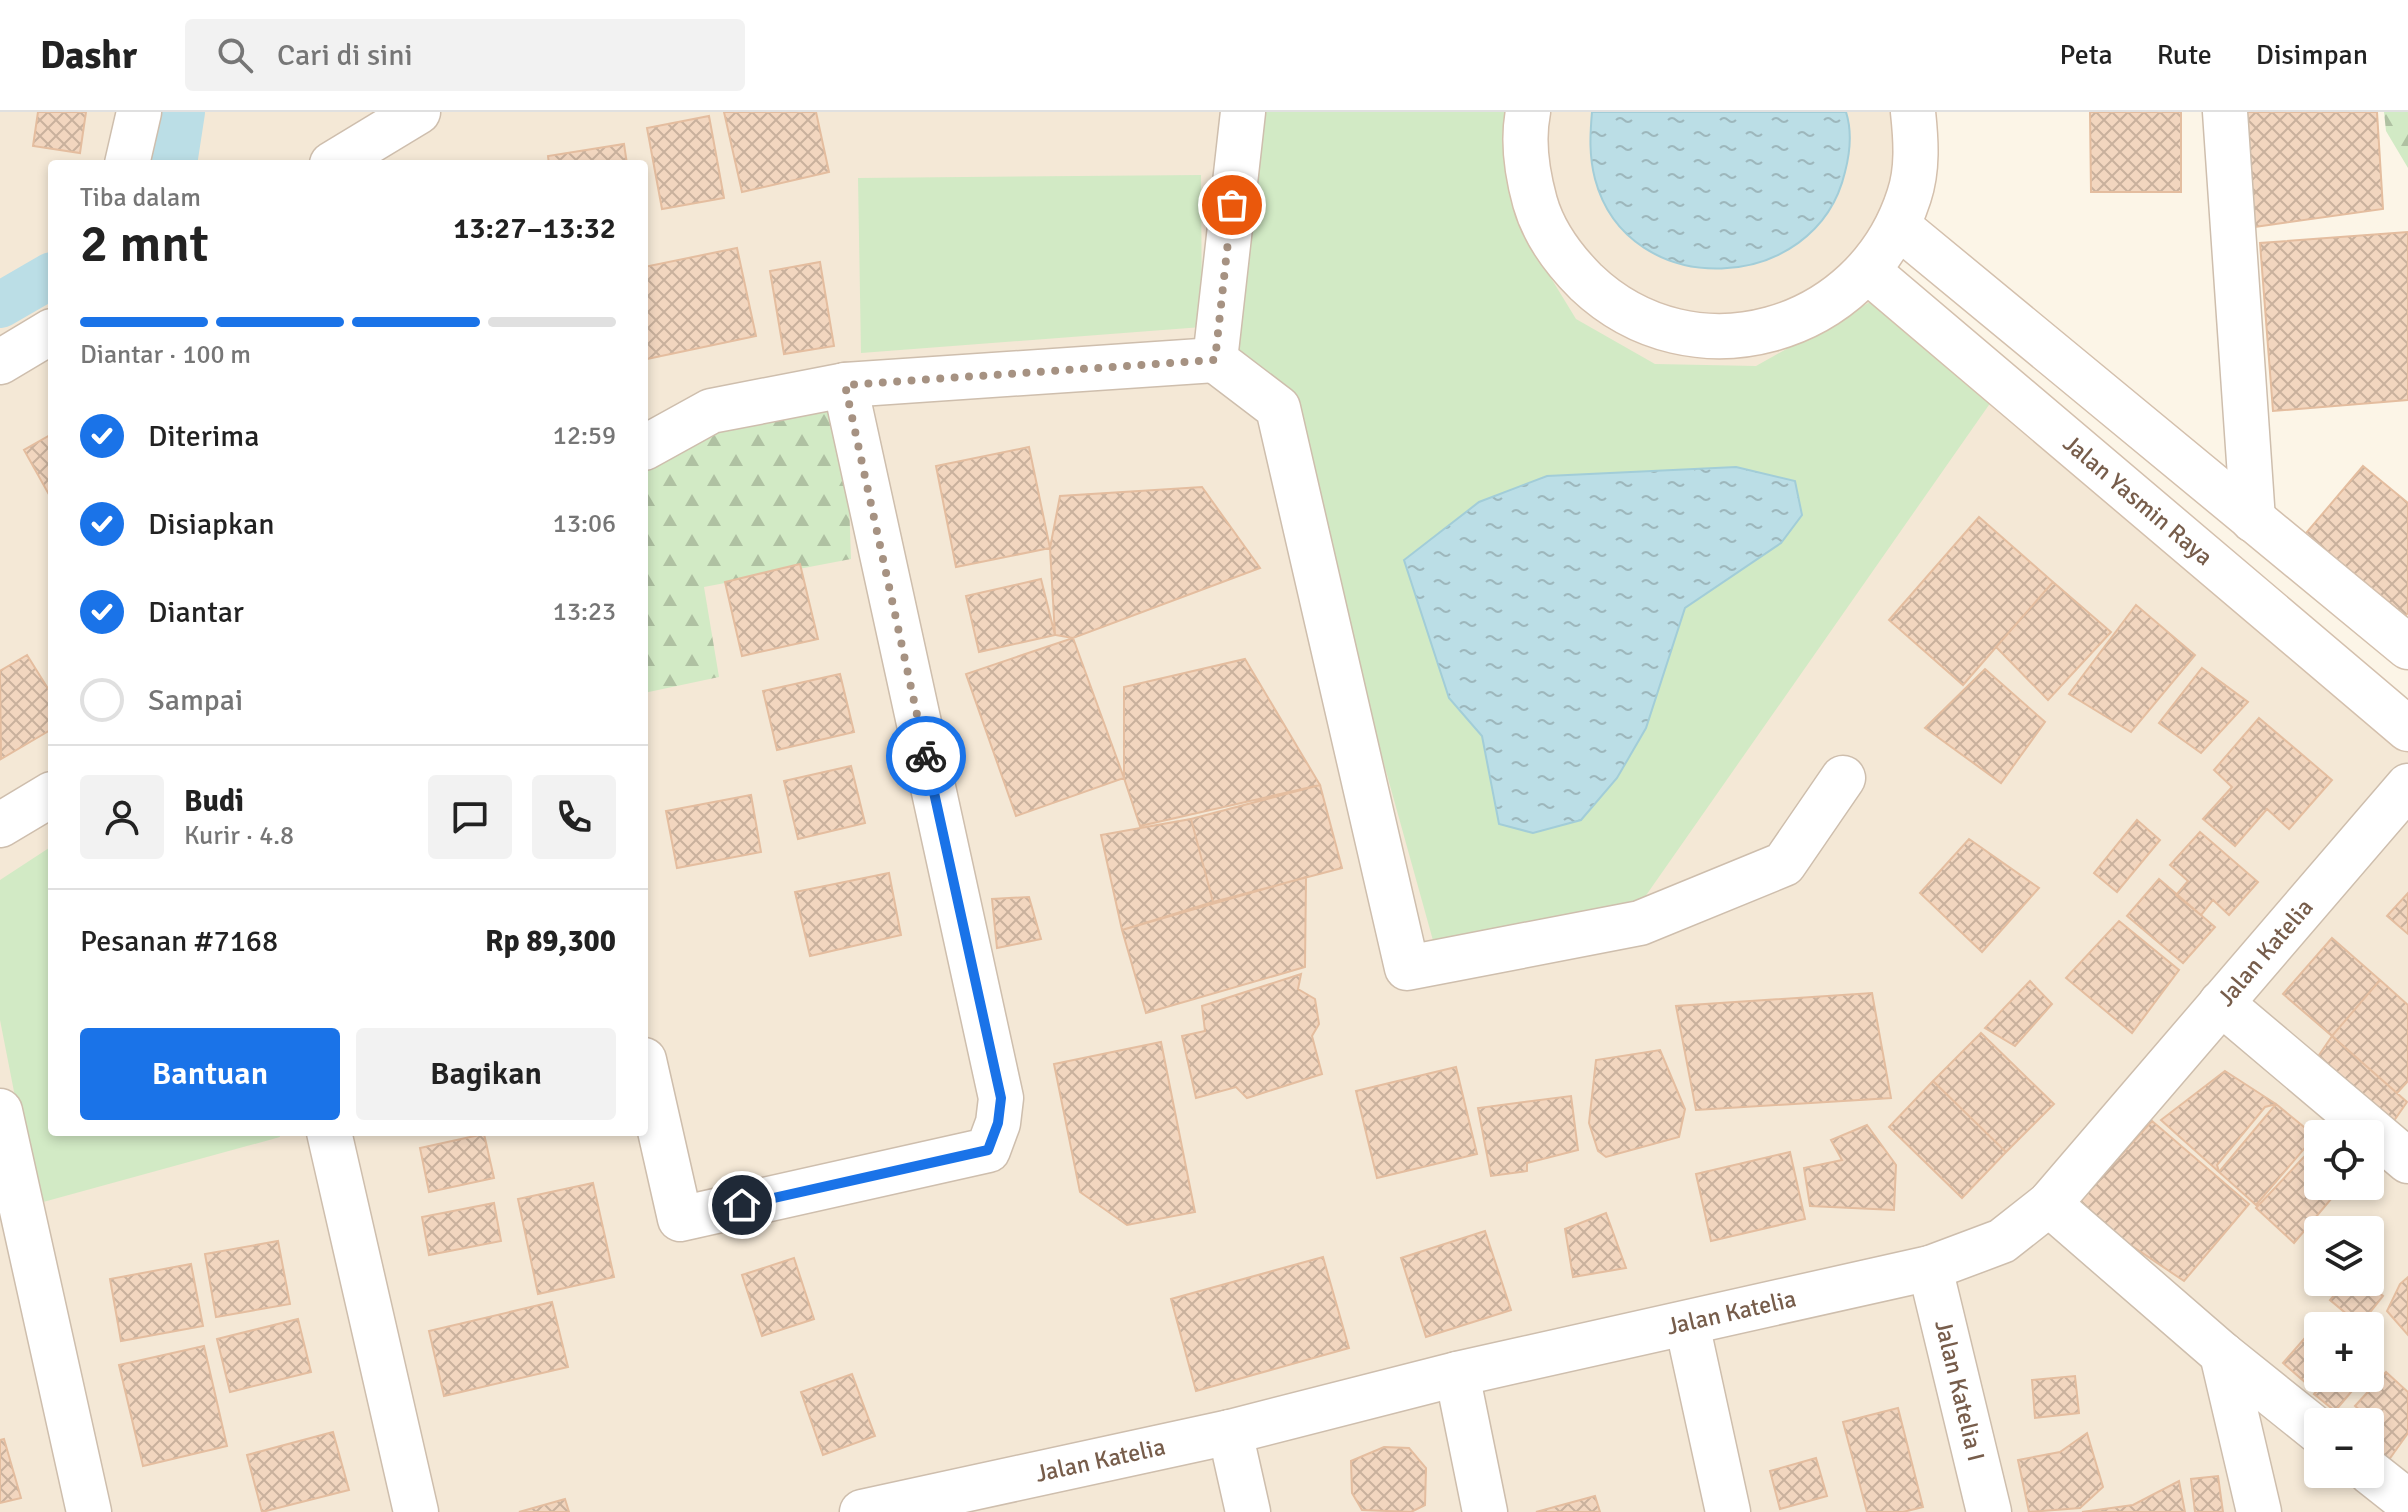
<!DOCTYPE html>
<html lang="id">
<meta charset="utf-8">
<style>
body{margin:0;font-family:Signika,sans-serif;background:#f2f2f2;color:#222;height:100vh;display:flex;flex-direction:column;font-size:30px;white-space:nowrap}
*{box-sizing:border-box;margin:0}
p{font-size:26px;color:#767676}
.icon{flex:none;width:44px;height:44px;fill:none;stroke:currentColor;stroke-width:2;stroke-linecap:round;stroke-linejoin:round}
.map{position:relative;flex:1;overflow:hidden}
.drawer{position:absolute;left:48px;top:48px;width:600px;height:976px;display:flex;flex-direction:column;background:#fff;border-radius:8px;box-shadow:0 4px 12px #0003}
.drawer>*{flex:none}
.tools{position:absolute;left:2304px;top:1008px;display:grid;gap:16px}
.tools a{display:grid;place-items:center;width:80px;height:80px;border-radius:8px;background:#fff;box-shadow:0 4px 12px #0003;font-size:40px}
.pin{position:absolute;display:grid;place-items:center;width:68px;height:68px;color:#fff;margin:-34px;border:4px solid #fff;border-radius:50%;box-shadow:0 2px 8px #0007}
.courier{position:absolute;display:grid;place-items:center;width:80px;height:80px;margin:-40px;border:6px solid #1a73e8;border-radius:50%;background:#fff;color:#222;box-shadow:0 2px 10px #0007}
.summary em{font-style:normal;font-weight:600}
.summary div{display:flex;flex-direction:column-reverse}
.summary{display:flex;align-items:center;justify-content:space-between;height:136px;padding:0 32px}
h1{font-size:52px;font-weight:600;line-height:60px}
.bar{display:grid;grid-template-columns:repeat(4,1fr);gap:12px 8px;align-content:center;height:96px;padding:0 32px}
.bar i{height:10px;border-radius:6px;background:#e0e0e0}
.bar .on{background:#1a73e8}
.bar p{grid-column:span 4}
.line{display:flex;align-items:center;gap:20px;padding:0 32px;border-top:2px solid #e0e0e0}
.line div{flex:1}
.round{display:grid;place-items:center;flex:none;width:84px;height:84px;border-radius:8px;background:#f2f2f2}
ol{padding:0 32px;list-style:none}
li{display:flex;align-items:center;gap:24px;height:88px}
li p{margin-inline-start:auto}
li .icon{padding:8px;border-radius:50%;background:#1a73e8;color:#fff;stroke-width:4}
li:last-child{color:#767676}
li i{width:44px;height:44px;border:4px solid #e0e0e0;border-radius:50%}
.button{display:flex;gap:16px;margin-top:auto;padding:16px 32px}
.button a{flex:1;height:92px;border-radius:8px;background:#1a73e8;color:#fff;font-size:32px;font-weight:600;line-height:92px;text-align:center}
.button a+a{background:#f2f2f2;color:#222}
header{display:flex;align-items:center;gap:48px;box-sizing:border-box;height:112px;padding:0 40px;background:#fff;border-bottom:2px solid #e0e0e0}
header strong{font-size:38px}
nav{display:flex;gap:44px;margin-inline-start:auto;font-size:28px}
.search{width:560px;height:72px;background:#f2f2f2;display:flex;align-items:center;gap:20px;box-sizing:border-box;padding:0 28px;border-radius:8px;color:#767676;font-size:30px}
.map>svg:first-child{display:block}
.residential{fill:#f4e8d6;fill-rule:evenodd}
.forest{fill:url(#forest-firs)}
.green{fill:#d2eac5}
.water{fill:url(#water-ripples);stroke:#a2cdd8;stroke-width:2}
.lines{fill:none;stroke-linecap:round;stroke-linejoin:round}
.canal{stroke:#bbdee6;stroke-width:46}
.building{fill:url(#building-cross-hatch);stroke:#e4bd9f;stroke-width:2}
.street-casing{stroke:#cebead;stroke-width:47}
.secondary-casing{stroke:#d4c0ad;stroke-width:47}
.street{stroke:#fff;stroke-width:44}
.secondary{stroke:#fff;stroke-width:44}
.done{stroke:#a69282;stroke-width:8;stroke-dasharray:0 14.4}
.route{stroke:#1a73e8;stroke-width:10}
.labels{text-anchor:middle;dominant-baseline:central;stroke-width:6;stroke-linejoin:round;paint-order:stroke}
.street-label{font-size:24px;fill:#775d4b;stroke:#fff9ee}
</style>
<header>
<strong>Dashr</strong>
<div class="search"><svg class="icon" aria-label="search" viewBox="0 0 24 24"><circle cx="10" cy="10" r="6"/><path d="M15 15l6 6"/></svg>Cari di sini</div>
<nav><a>Peta</a><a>Rute</a><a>Disimpan</a></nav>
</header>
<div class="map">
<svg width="2408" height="1400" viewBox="0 0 2408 1400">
<defs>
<pattern id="forest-firs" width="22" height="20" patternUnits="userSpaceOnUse" patternTransform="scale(2)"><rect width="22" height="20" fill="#d2eac5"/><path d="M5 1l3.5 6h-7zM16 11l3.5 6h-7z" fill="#afc1a2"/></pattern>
<pattern id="water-ripples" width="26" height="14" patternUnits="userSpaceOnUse" patternTransform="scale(2)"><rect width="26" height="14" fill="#bbdee6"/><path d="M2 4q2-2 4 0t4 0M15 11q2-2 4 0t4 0" fill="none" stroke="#9db7bc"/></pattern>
<pattern id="building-cross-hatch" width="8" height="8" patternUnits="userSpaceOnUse" patternTransform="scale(2)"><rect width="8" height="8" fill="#f2d6bf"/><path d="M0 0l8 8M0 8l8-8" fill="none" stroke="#c9b19d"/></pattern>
</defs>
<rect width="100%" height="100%" fill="#fcf5e7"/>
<path class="residential" d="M0 0H1913L1868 159 2408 617V1400H0ZM52 52H644V1020H52ZM2318 1022H2370V1074H2318ZM2318 1118H2370V1170H2318ZM2318 1214H2370V1266H2318ZM2318 1310H2370V1362H2318Z"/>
<path class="forest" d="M2384 0H2408V56L2386 19Z
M845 273 851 447 704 475 719 565 644 581V336Z"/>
<path class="green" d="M1243 0H1528L1529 130 1576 207 1655 252 1756 254 1870 190 1991 290 1640 792 1434 832 1284 292 1215 248Z
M1201 63 1202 215 861 241 858 66Z
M52 734V1020H279L280 1025 36 1092 0 908V768Z"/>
<path class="water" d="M1592 0H1846C1852 19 1850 41 1845 60 1816 184 1628 191 1595 67 1589 44 1590 23 1592 0Z
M1736 355 1795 369 1802 403 1781 431 1685 496 1646 616 1617 666 1581 708 1533 721 1499 712 1482 624 1449 586 1404 448 1479 390 1547 364Z"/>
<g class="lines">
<path class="canal" d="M174 52 182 0
M0 193 52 163"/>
</g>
<path class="building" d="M38 0H86L80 41 33 34Z
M724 0H816L829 60 742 80Z
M2090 0H2181V80H2091Z
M2211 0H2377L2383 97 2226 119Z
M709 4 724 86 662 97 647 16Z
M624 32 627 52H549L548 44Z
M2408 120V288L2273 299 2260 131Z
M737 136 756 224 647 247 644 155Z
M820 150 834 234 784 242 770 159Z
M52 322V388L24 338Z
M1029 335 1050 436 956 455 936 354Z
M2363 354 2408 391V501L2401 509 2302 426Z
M1202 375 1260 456 1073 526 1055 523 1050 436 1060 384Z
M1979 405 2053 470 1963 573 1889 508Z
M800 452 818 527 742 544 725 470Z
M1041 467 1055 523 979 540 966 484Z
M2053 470 2111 520 2048 588 1996 535Z
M2136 493 2195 543 2131 620 2069 582Z
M1073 526 1124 666 1016 704 966 562Z
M27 543 52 583V617L1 647 0 559Z
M1245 547 1320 673 1140 714 1124 666V575Z
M2202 556 2248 590 2201 641 2159 611Z
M1985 557 2045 610 2001 671 1925 616Z
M840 562 854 620 777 638 763 579Z
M2259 606 2332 668 2289 717 2267 697 2235 734 2203 707 2232 675 2214 658Z
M851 654 865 711 798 727 784 669Z
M1320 673 1342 756 1213 790 1191 707Z
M751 683 761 740 677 756 666 699Z
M1191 707 1213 790 1122 818 1101 723Z
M2137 708 2160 728 2117 780 2094 761Z
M2200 720 2258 770 2229 803 2213 788 2201 803 2176 783 2188 769 2170 753Z
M1969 727 2039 776 1982 840 1920 781Z
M889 761 901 823 810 844 795 780Z
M1306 765 1305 855 1146 901 1122 818Z
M2159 767 2215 815 2183 851 2127 804Z
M2408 781V822L2387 804Z
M1029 785 1041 827 997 836 992 787Z
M2119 809 2179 858 2132 921 2066 866Z
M2332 826 2380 868 2332 924 2283 882Z
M1301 862 1298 877 1315 887 1319 912 1312 924 1322 962 1247 986 1236 975 1196 986 1182 924 1205 919 1202 894Z
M2380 868 2408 893V969L2397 981 2332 924Z
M2030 869 2052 892 2015 934 1985 916Z
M1872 881 1891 986 1696 998 1676 894Z
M1981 921 2054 992 2006 1040 1933 969Z
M2332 924 2407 990 2391 1013 2313 952Z
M1161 930 1195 1100 1127 1113 1080 1080 1054 952Z
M1660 938 1685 997 1679 1025 1606 1045 1598 1039 1589 1011 1596 948Z
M1456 955 1477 1042 1377 1066 1356 979Z
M2225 959 2276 992 2265 995 2217 1053 2219 1060 2161 1008Z
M1933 969 2006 1040 1962 1086 1889 1015Z
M1571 984 1578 1038 1527 1051V1059L1491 1064 1478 996Z
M2276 992 2315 1024 2256 1093 2219 1060Z
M2152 1009 2249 1092 2184 1169 2074 1095Z
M1867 1013 1896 1053 1894 1098 1810 1094 1804 1056 1842 1048 1831 1028Z
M484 1022 494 1066 429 1080 420 1036Z
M2318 1030V1074H2342L2294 1131 2256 1096Z
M1790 1040 1805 1107 1711 1129 1696 1062Z
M593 1071 614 1165 538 1182 518 1087Z
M494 1091 501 1129 429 1143 422 1105Z
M1606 1101 1626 1156 1573 1165 1565 1117Z
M1485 1119 1511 1198 1426 1225 1401 1146Z
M278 1129 290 1192 216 1205 205 1142Z
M1323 1145 1349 1236 1196 1279 1171 1187Z
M794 1146 814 1207 762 1224 742 1163Z
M191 1152 203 1214 121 1229 110 1167Z
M2408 1165V1223L2387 1199 2400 1172Z
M2345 1170H2366L2383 1184 2360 1213 2330 1188Z
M552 1190 568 1255 444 1284 429 1219Z
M298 1207 311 1260 230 1280 217 1227Z
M2319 1210 2324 1214H2318V1266H2324L2314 1278 2283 1251Z
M204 1234 227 1334 143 1354 119 1253Z
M2386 1260 2408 1280V1321L2388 1349 2370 1333 2382 1317 2355 1294Z
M852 1262 875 1324 823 1343 801 1280Z
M2075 1264 2079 1301 2035 1306 2032 1268Z
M2327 1266H2363L2335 1299 2314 1282Z
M1898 1296 1923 1395 1903 1400H1867L1843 1310Z
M333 1320 349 1378 262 1400 247 1343Z
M2087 1321 2103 1375 2080 1396 2029 1400 2018 1348 2060 1340Z
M4 1327 21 1386 0 1391V1328Z
M1384 1335 1409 1336 1426 1356 1425 1393 1411 1400 1362 1398 1352 1381 1351 1349Z
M1816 1346 1827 1384 1780 1397 1770 1359Z
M2218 1364 2223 1400H2195L2191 1367Z
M2179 1369 2185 1400H2082L2133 1393Z
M1595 1384 1600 1400H1536Z
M565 1387 569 1400H519Z"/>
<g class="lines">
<g class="street-casing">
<g id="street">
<path d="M1243 0 1215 248 1278 296 1407 856 1640 811 1784 752 1843 666"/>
<path d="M2225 0 2253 408"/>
<path d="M127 52 139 0"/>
<path d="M332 52 418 0"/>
<path d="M0 250 52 219"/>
<path d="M644 336 711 299 845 273 1215 248"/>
<path d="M0 713 52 682"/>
<path d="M2221 891 2408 1049"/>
<path d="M644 948 680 1107 988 1038 998 1011 1001 986 845 273"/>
<path d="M0 999 89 1400"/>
<path d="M329 1020 416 1400"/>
<path d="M2049 1092 2222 1242 2318 1319"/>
<path id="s1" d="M1930 1156 1989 1400"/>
<path d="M1687 1212 1728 1400"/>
<path d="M2222 1242 2259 1400"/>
<path d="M1457 1262 1485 1400"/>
<path d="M1230 1320 1248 1400"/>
<path d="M2370 1360 2408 1390"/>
<path id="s2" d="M862 1400 1230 1320 1457 1262 1930 1156 2002 1129 2049 1092 2408 674"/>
</g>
</g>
<g class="secondary-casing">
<g id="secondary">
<path d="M1528 0C1522 30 1527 61 1535 90 1544 122 1563 147 1586 170 1693 272 1865 222 1909 84 1918 57 1916 28 1913 0"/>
<path d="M1898 114 2408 535"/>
<path id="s3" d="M1868 159 2408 617"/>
</g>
</g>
<use href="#street" class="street"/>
<use href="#secondary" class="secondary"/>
</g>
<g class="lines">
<path class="done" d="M926 644 845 273 1215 248 1232 93"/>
<path class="route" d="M742 1093 988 1038 998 1011 1001 986 926 644"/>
</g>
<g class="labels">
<g class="street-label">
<text stroke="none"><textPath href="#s3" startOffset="354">Jalan Yasmin Raya</textPath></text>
<text stroke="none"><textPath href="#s2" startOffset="1564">Jalan Katelia</textPath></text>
<text stroke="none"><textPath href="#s2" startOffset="892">Jalan Katelia</textPath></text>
<text stroke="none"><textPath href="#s1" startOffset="126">Jalan Katelia I</textPath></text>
<text stroke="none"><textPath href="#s2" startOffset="244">Jalan Katelia</textPath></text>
</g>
</g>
</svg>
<div class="tools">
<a><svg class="icon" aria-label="locate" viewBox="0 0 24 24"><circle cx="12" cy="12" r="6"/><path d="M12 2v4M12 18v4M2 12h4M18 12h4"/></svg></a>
<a><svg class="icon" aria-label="layers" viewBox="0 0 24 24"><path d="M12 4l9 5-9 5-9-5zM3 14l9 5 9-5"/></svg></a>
<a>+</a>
<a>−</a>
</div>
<div class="pin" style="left:1232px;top:93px;background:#ea580c"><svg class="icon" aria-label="bag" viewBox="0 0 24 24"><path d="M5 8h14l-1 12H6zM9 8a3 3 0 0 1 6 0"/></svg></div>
<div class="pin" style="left:742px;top:1093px;background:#1f2937"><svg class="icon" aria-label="home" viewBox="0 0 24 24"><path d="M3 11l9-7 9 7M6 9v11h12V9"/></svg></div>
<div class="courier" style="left:926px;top:644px"><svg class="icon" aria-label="bike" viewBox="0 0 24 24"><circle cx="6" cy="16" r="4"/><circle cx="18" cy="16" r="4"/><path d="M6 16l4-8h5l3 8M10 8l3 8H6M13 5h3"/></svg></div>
<section class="drawer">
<div class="summary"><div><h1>2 mnt</h1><p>Tiba dalam</p></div><em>13:27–13:32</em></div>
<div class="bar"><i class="on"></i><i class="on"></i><i class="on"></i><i></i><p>Diantar · 100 m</p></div>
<ol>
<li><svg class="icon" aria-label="check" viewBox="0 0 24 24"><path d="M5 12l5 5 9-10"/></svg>Diterima<p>12:59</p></li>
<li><svg class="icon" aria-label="check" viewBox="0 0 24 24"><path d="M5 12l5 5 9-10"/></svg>Disiapkan<p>13:06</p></li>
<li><svg class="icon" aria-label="check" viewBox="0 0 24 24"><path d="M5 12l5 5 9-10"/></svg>Diantar<p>13:23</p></li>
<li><i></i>Sampai</li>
</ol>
<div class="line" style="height:144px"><a class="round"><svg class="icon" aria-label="person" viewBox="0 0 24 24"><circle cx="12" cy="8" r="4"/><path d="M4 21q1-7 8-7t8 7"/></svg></a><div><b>Budi</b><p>Kurir · 4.8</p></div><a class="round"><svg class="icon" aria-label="chat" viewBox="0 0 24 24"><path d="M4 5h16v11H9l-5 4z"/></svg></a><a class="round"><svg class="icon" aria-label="phone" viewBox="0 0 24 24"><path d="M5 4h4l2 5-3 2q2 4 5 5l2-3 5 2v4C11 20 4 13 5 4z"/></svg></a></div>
<div class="line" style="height:104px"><div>Pesanan #7168</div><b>Rp 89,300</b></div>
<div class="button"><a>Bantuan</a><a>Bagikan</a></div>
</section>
</div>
